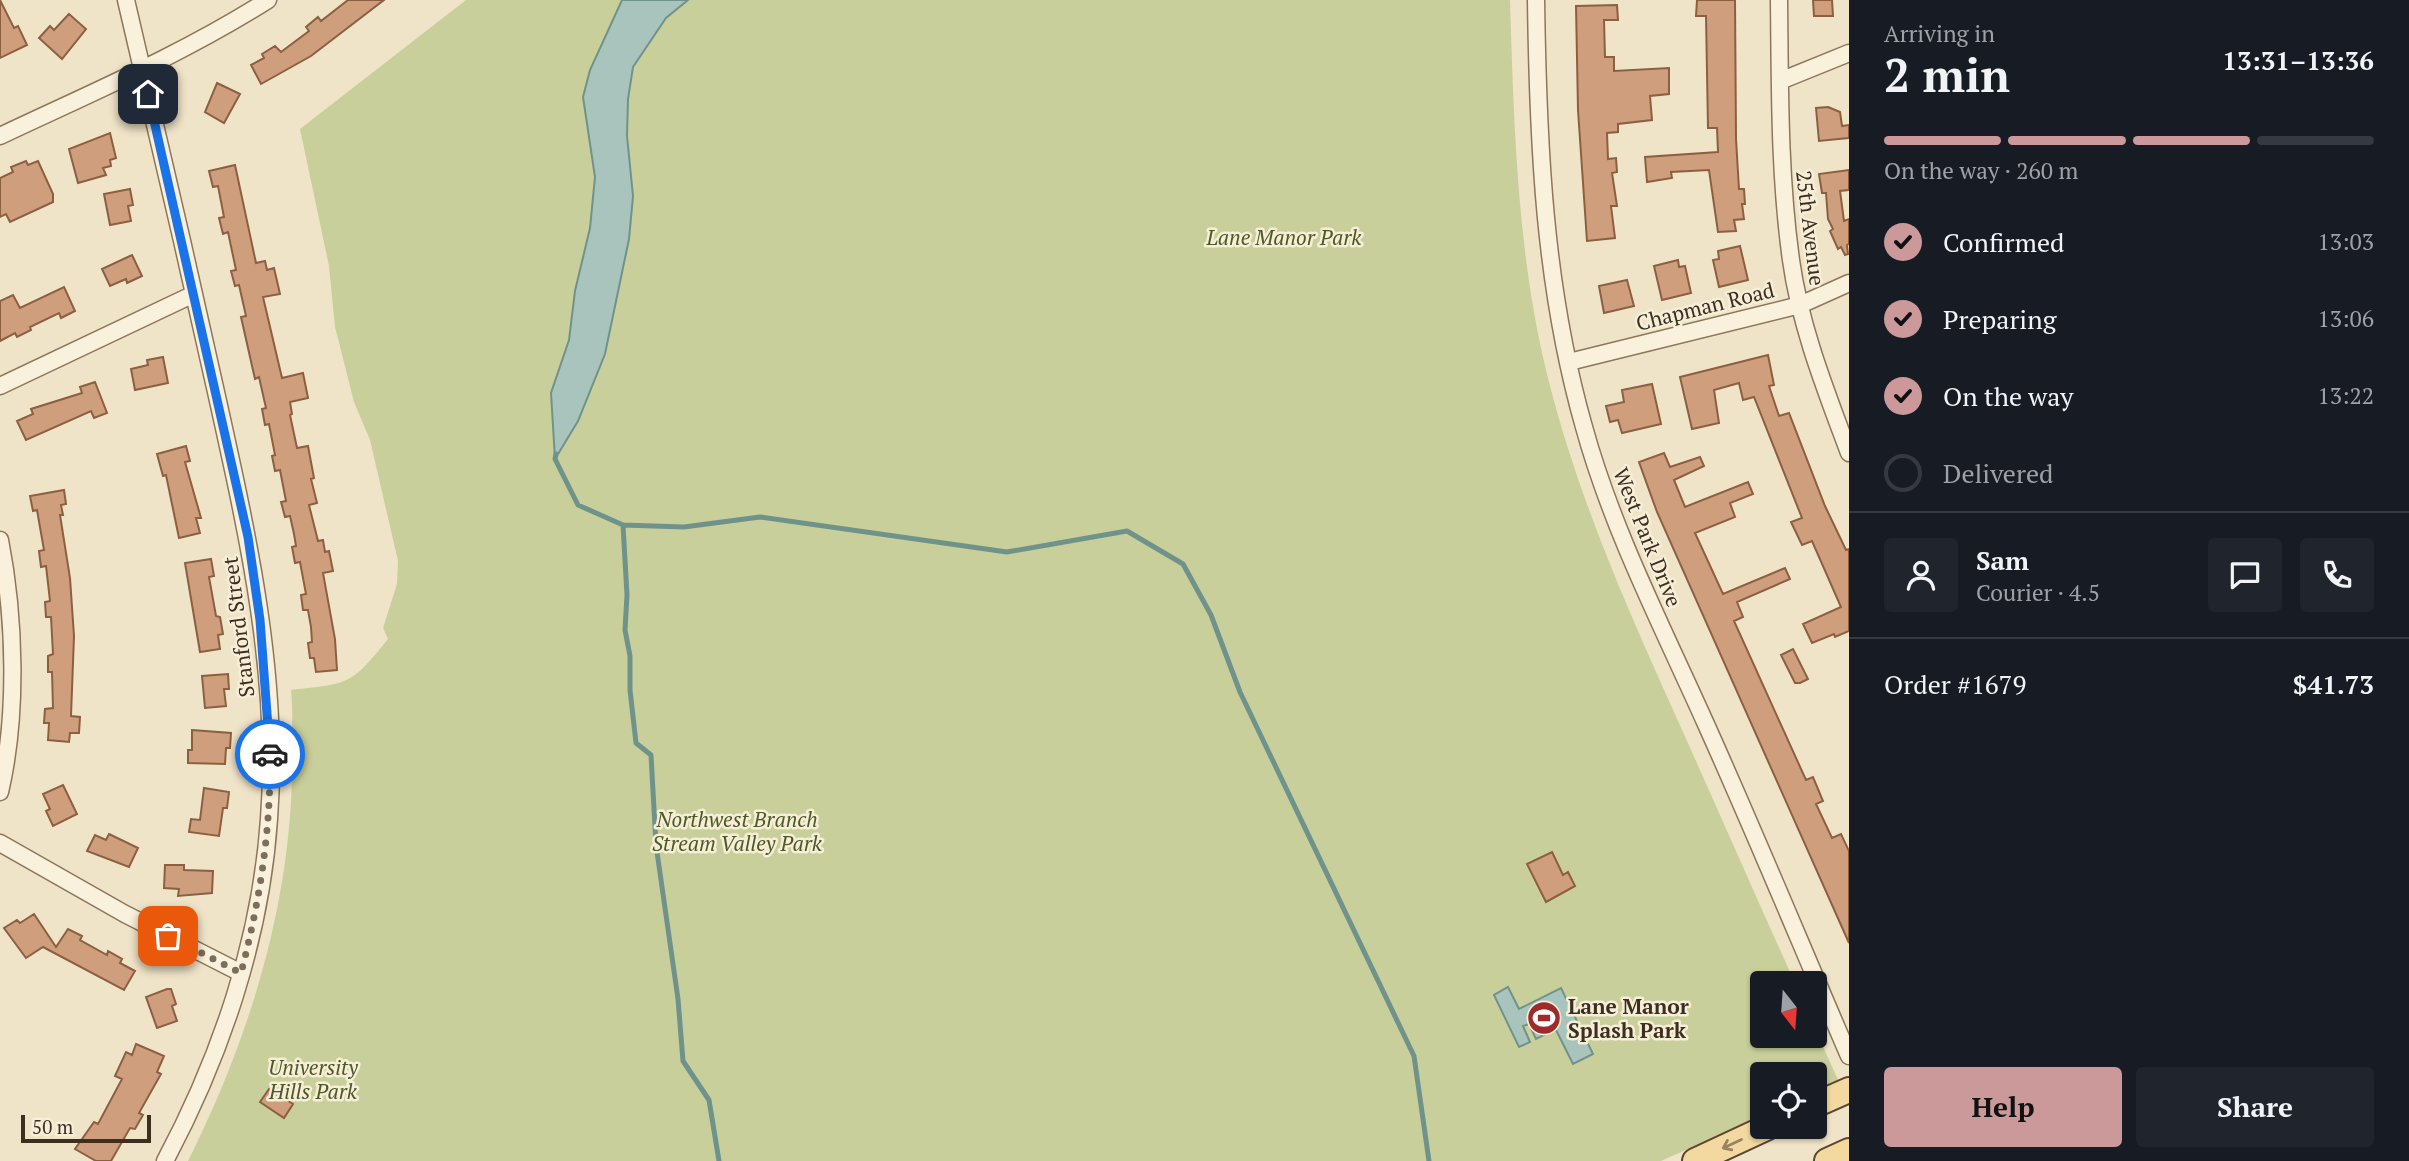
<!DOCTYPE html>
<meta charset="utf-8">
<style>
body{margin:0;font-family:"PT Serif",serif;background:#20242c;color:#f1f3f6;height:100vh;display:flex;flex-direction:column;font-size:26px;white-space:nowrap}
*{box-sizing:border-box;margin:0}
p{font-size:23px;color:#9ea1a6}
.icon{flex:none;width:38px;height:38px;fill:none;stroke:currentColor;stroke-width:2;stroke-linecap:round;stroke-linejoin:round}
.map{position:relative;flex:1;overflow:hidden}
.side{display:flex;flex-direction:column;background:#171b24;width:560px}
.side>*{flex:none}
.needle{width:46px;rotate:163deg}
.buttons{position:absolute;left:1750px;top:971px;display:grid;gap:14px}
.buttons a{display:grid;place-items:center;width:77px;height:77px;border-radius:7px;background:#171b24;box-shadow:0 2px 5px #0004;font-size:35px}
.scale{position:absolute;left:21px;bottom:18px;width:130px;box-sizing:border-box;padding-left:7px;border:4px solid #3d2e20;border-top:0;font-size:19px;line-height:24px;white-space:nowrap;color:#3d2e20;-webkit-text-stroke:5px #f7eed8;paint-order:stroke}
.pin{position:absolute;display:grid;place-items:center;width:60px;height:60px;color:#fff;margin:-30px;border-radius:14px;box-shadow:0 4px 10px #0006}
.courier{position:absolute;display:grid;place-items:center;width:70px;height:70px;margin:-35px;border:5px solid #1a73e8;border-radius:50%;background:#fff;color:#222;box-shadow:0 2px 9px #0007}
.overview em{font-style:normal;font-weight:700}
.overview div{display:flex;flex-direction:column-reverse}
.overview{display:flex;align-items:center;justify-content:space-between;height:119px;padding:0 35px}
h1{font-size:46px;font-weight:700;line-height:52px}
.bar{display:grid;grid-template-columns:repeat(4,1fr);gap:10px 7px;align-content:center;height:84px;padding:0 35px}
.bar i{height:9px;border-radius:5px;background:#363941}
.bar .on{background:#cc999b}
.bar p{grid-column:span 4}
.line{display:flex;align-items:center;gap:18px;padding:0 35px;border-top:2px solid #363941}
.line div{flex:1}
.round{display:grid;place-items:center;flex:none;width:74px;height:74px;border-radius:7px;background:#20242c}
ol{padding:0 35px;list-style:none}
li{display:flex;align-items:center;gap:21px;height:77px}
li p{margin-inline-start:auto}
li .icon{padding:7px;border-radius:50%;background:#cc999b;color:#111;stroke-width:4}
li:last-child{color:#9ea1a6}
li i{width:38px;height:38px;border:4px solid #363941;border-radius:50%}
.cta{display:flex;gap:14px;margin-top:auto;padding:14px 35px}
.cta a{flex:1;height:80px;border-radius:7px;background:#cc999b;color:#111;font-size:28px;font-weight:700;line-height:80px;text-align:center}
.cta a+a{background:#20242c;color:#f1f3f6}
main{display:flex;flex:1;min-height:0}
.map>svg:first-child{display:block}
.green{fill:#c9cf9b}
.water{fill:#a9c4bc;stroke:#6f938a;stroke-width:2}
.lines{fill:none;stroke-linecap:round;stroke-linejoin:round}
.stream{stroke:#6f938a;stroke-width:5}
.building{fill:#cf9f7d;stroke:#8d5f41;stroke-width:2}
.street-casing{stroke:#8d765c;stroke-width:19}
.primary-casing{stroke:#5b4430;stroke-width:28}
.street{stroke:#faf1dc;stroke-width:16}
.primary{stroke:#f3d9a0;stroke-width:24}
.oneway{stroke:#988460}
.done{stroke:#7c6e5b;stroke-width:7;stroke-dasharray:0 12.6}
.route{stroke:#1a73e8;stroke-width:9}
.labels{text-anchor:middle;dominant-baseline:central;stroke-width:5;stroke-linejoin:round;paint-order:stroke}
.street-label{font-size:21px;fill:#3d2e20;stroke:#f7eed8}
.park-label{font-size:21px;font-style:italic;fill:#4d5a26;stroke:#f7eed8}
.poi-label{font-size:21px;font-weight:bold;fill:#3d2e20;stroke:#f7eed8;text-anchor:start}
</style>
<main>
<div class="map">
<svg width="1849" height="1161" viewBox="0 0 1849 1161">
<rect width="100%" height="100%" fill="#f0e4c8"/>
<path class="green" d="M466 0H1510C1514 127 1517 254 1548 378 1578 498 1628 610 1679 723 1718 810 1756 897 1795 983L1762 984V1036H1815V1029L1839 1082 1815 1093V1074H1762V1116L1661 1161H188C252 1033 295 892 292 747 292 727 293 709 291 690 350 683 350 686 388 639L383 628 397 584 398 561 370 440 354 402 335 327 329 266 300 129Z"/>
<path class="water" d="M622 0H688L666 18 633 67 628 99 627 136 633 196 629 239 605 354 578 421 555 459 551 393 569 340 575 291 590 228 595 177 583 97 590 70Z
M1508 987 1519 1009 1561 988 1593 1054 1573 1064 1549 1016 1544 1019 1550 1032 1536 1039 1529 1024 1523 1026 1530 1042 1519 1047 1494 995Z"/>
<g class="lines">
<path class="stream" d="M556 454 555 459 578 505 623 525 684 527 760 517 1007 552 1127 531 1183 564 1211 615 1240 692 1414 1056 1429 1161
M623 525 627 595 625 630 630 656V690L636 743 651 755 656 845 678 999 683 1061 709 1100 719 1161"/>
</g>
<path class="building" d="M0 0 14 28 18 26 27 45 0 58Z
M348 0H384L311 56 261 84 251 65 264 58 262 54 275 46 281 52 309 31 306 27 318 17 321 21Z
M1697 0H1735L1736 139 1739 189H1744L1745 204H1742L1744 219 1734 220 1736 231 1718 232 1709 170 1671 172 1672 178 1647 182 1645 157 1718 152 1717 128H1708L1706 16H1696Z
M1813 0H1832L1833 16H1814Z
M1617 5 1618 20H1604L1605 57H1614V71L1669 68V94L1650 96 1652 120 1618 124V132L1607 133 1608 159 1616 158 1617 172 1612 173 1617 206H1611L1615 238 1587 241 1578 110 1576 6Z
M69 14 86 29 62 59 39 38 50 26 54 30Z
M217 83 240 94 224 123 205 112Z
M1828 107 1840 112 1842 126 1849 125V138L1819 141 1816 108Z
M110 133 116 158 110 160 111 166 103 168 106 175 78 183 69 149Z
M26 161 28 165 38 161 53 194V202L10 222 6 214 0 217V178L13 172 11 167Z
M235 165 256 263 265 261 267 270 274 268 280 294 263 297 282 378 303 373 308 398 290 402 292 414 290 415 297 448 308 446 314 478 311 479 317 503 309 505 318 541 323 540 325 552 329 551 333 571 323 573 335 639 337 670 316 672 314 658H310L308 643 312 642 311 627 308 610H303L301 595 306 594 300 562 295 563 292 547 296 546 294 534 290 516 285 517 281 502 286 501 280 470 275 471 272 456 275 455 269 424 265 425 262 409 266 408 259 377 255 379 241 317 246 316 239 285 235 286 231 271 236 270 228 232 223 234 219 218 224 217 218 186 213 187 209 171Z
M1849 170V190L1840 191 1844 221 1849 219V244L1847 245 1848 254 1845 255 1841 247 1838 249 1830 231 1833 229 1828 219 1826 193H1822L1819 174Z
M130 189 133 205 128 206 131 221 110 225 104 194Z
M1740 246 1748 280 1719 287 1713 260 1719 259 1718 251Z
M132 255 142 276 127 283 126 279 110 286 102 269Z
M1678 260 1679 267 1685 266 1691 293 1662 300 1654 266Z
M1627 280 1634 306 1604 313 1599 286Z
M64 287 75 311 61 318 59 313 30 327 31 330 17 337 15 333 0 341V301L13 295 20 308Z
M1768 355 1774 385 1769 386 1779 416 1789 413 1825 506 1846 550 1849 549V631L1835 637 1834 634 1812 643 1803 624 1841 607 1812 541 1802 545 1791 522 1802 518 1754 397 1743 400 1739 383 1714 390 1719 423 1692 429 1680 377Z
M163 357 168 383 135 390 131 369 148 365 147 360Z
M95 382 107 413 94 418 91 411 26 440 17 421 33 414 31 409 82 393 80 387Z
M1652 384 1661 424 1622 433 1618 420 1610 422 1606 406 1624 402 1622 390Z
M186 446 190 461 185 462 201 518H196L200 533 179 538 166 475 163 476 157 454Z
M1664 453 1670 467 1700 457 1704 466 1674 480 1685 507 1748 482 1753 494 1730 503 1735 517 1695 533 1723 594 1785 568 1790 579 1737 602 1743 617 1734 621 1806 780 1813 777 1823 801 1816 804 1832 838 1841 834 1849 851V943L1657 512 1639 462Z
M64 490 66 504 61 505 63 515H60L70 578 74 636 71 716 80 717 79 733H70L69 742 48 740 49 723H44L45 709 53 708 52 672H48V656L53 654 51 617H46L45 602 50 601 46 566 41 567 39 551 44 550 37 510 33 511 30 496Z
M211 559 214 576 209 577 216 616 220 617 223 634 218 635 220 649 200 652 185 563Z
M1793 649 1808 679 1800 683H1795L1781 655Z
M228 674 229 689H224L226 706 205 708 202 676Z
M192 730 231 733 230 748H226L225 764 188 763V750H192Z
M63 785 77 814 53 826 46 811 50 809 43 794Z
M204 788 229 792 227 808H223L219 836 189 832 191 819 200 820Z
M109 834 138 848 129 867 87 851 95 835 106 840Z
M1552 852 1563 875 1568 872 1575 886 1546 902 1527 864Z
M165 865H184V870L213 871 212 893 178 896 179 889 164 888Z
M34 914 56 947 68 929 82 936 80 940 107 955 108 951 122 959 120 963 135 971 124 990 43 947 26 958 4 928 17 920 20 923Z
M167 989H171L176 1004 172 1006 177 1021 157 1028 146 997Z
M136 1044 164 1056 157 1072 161 1074 139 1113 143 1115 135 1129 130 1128 111 1161H96L75 1149 94 1122 98 1124 122 1079 115 1076 126 1052 132 1055Z
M269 1089 293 1104 284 1118 260 1102Z"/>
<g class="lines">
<g class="street-casing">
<path id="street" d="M126 0C157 131 187 261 216 392 247 532 280 675 269 819 261 938 221 1056 165 1161
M1536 0C1538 145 1544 287 1584 427 1612 529 1662 626 1705 722 1755 833 1801 945 1849 1056
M1779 0C1780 87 1779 174 1791 260 1800 326 1826 391 1849 453
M1780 81 1849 53
M0 136C91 93 183 54 268 0
M1569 362 1800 305 1849 283
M0 386 194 294
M0 540C15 617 18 715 0 792
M0 843 125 914 241 973"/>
</g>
<g class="primary-casing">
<path id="primary" d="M1815 1105 1849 1090
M1695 1161 1768 1127
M1827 1161 1849 1151"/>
</g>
<use href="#street" class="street"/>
<use href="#primary" class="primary"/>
</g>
<defs><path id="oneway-shaft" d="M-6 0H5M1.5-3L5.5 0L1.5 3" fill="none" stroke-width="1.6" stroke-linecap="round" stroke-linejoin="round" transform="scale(1.75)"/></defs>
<use class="oneway" href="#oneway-shaft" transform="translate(1732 1144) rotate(155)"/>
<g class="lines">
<path class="done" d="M168 936 241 973C260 900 271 830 270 754"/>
<path class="route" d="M148 94 248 537 260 620 270 754"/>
</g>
<defs>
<g id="stadium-disc" transform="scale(1.75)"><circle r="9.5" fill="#9e2a2b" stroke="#f7eed8"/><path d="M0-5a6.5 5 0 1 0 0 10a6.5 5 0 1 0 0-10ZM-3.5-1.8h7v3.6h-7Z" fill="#fff"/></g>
</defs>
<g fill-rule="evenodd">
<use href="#stadium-disc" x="1544" y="1018"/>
</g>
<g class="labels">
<g class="street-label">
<text transform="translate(1811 228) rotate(83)">25th Avenue</text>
<text transform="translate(1705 306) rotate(-14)">Chapman Road</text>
<text transform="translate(1648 537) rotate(68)">West Park Drive</text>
<text transform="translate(238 627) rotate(-97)">Stanford Street</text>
</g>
<g class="park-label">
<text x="1284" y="237">Lane Manor Park</text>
<text x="737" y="819">Northwest Branch<tspan x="737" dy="24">Stream Valley Park</tspan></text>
<text x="313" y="1067">University<tspan x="313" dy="24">Hills Park</tspan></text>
</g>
<g class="poi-label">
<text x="1568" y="1006">Lane Manor<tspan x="1568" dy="24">Splash Park</tspan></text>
</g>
</g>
</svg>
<div class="buttons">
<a><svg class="needle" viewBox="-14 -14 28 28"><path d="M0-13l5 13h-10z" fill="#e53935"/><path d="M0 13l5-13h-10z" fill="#9ea1a6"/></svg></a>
<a><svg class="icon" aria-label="locate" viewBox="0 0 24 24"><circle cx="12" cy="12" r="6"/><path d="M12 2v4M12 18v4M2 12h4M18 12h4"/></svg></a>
</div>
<div class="scale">50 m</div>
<div class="pin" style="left:168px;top:936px;background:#ea580c"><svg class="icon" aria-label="bag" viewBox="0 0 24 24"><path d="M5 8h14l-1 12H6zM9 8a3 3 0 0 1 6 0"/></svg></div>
<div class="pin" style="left:148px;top:94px;background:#1f2937"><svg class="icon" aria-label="home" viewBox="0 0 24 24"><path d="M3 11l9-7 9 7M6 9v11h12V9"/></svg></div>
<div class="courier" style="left:270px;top:754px"><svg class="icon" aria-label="car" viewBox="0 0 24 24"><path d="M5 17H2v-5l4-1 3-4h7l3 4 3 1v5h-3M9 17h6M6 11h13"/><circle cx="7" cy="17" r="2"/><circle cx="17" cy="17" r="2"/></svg></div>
</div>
<section class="side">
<div class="overview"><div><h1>2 min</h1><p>Arriving in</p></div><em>13:31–13:36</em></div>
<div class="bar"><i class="on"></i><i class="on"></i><i class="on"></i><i></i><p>On the way · 260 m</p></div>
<ol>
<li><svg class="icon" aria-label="check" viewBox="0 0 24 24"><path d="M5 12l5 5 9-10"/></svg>Confirmed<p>13:03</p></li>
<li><svg class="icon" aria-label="check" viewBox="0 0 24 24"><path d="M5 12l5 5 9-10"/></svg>Preparing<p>13:06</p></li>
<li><svg class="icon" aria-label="check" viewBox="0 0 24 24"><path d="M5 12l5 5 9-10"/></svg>On the way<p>13:22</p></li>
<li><i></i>Delivered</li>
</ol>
<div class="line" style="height:126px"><a class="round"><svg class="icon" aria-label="person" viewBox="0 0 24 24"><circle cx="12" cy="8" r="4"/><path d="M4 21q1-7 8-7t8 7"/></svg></a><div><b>Sam</b><p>Courier · 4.5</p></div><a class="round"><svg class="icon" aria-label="chat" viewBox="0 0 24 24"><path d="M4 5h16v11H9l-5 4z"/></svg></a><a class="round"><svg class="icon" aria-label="phone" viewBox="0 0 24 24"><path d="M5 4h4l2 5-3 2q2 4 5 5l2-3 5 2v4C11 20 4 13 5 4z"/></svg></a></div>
<div class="line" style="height:91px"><div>Order #1679</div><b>$41.73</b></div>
<div class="cta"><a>Help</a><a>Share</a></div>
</section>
</main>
